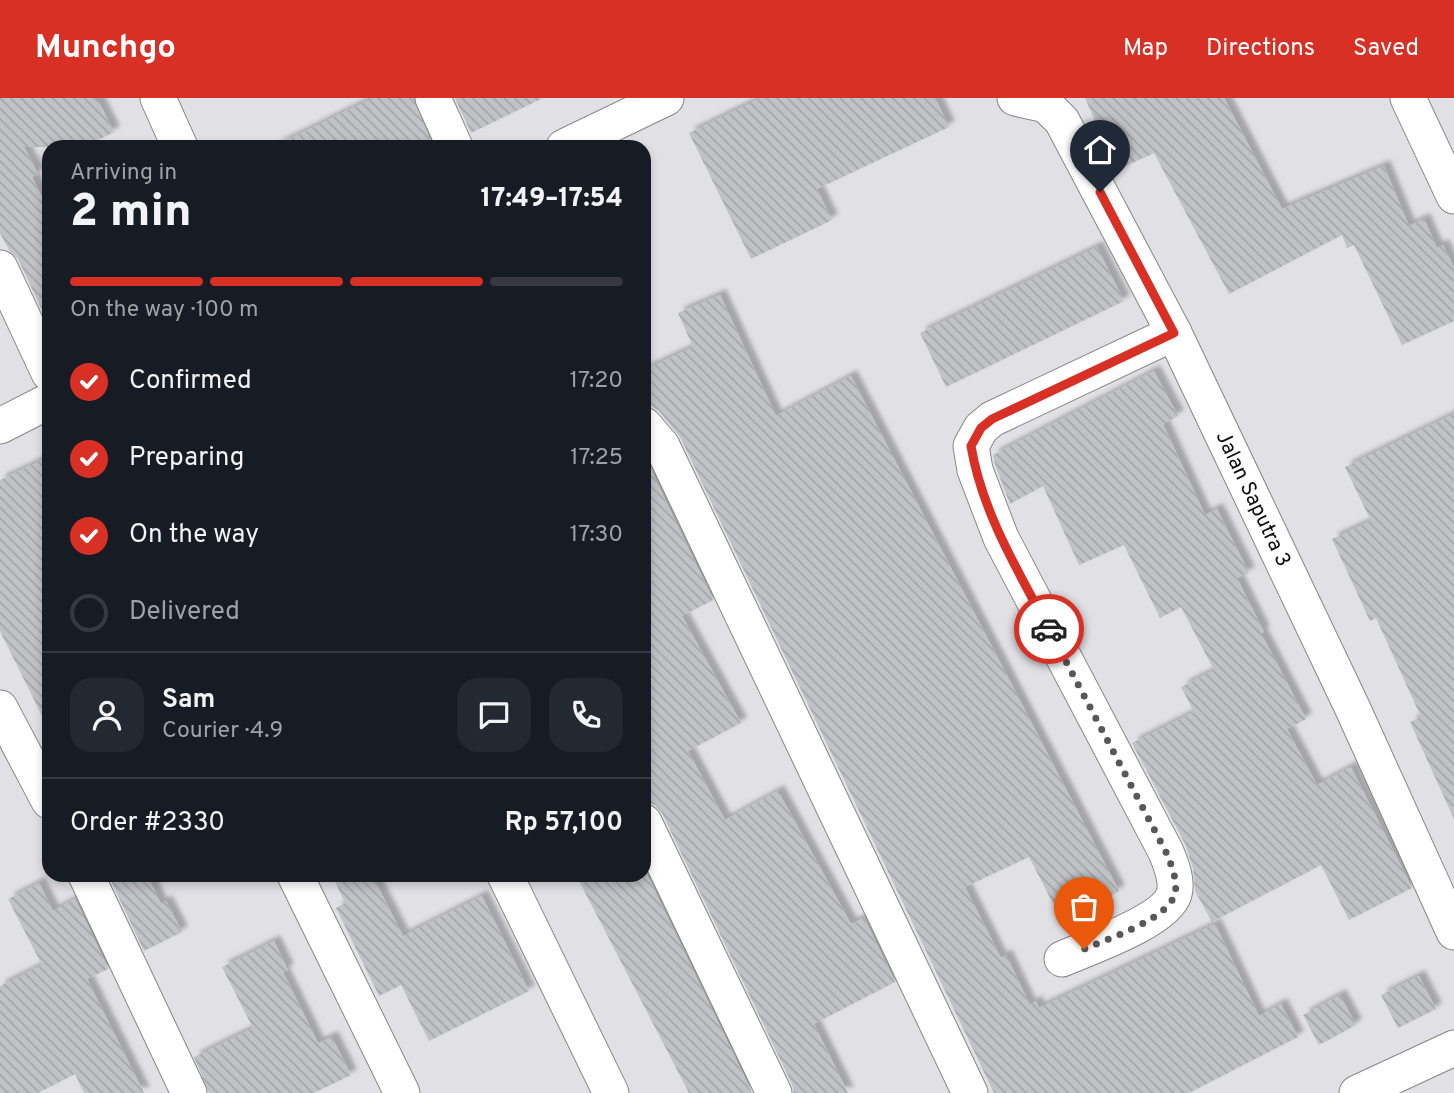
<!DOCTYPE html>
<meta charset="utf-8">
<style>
body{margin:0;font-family:Overpass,sans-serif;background:#242831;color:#f1f3f6;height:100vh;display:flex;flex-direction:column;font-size:26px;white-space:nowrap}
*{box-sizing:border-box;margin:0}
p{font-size:23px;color:#9ea1a6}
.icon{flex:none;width:38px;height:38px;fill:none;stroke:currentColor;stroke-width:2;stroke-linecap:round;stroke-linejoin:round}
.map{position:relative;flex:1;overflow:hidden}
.panel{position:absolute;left:42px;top:42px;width:609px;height:742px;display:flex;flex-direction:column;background:#171b24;border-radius:21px;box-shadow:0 4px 10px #0003}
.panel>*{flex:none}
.pin{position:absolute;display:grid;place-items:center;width:60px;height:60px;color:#fff;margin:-72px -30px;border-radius:50% 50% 50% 0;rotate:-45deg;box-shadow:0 0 7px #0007}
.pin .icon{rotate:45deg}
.courier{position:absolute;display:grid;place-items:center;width:70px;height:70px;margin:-35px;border:5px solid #d93025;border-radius:50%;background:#fff;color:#222;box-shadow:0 2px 9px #0007}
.head em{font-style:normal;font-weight:800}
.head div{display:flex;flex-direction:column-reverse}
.head{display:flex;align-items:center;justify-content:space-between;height:119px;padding:0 28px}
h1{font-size:46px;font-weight:800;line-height:52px}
.bar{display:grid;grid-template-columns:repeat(4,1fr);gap:10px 7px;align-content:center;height:84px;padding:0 28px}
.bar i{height:9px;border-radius:5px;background:#363941}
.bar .on{background:#d93025}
.bar p{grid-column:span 4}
.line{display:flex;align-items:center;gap:18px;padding:0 28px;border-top:2px solid #363941}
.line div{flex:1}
.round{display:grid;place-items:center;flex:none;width:74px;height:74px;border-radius:21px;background:#242831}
ol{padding:0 28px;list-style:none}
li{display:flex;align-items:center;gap:21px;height:77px}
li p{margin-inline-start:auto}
li .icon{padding:7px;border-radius:50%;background:#d93025;color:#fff;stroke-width:4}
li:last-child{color:#9ea1a6}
li i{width:38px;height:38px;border:4px solid #363941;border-radius:50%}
header{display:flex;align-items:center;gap:42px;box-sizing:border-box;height:98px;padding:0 35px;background:#d93025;color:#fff}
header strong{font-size:33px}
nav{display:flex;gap:38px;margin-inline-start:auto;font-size:24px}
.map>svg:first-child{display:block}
.building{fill:url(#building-back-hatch);filter:url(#shadow)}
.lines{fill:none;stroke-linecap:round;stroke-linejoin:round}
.street-casing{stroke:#868589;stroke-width:37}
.street{stroke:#fff;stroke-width:35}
.done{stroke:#58585a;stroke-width:7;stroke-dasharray:0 12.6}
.route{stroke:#d93025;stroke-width:9}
.labels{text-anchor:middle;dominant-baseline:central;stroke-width:7;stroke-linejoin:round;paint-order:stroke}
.street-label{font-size:21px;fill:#0e0e0f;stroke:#e1e0e5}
</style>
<header>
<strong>Munchgo</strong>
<nav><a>Map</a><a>Directions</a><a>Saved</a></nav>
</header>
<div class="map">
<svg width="1454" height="995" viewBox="0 0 1454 995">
<defs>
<pattern id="building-back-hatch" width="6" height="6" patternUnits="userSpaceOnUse" patternTransform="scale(1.75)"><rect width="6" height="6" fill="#c1c2c6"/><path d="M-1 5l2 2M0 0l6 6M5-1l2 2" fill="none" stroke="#a5a6a9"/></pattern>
<filter id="shadow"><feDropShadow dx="6" dy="-6" stdDeviation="2" flood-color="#0004"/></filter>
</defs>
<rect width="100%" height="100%" fill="#e1e0e5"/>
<path class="building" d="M0 0H91L99 4 114 34 84 49H24L38 76 32 79 49 114V227L18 161 9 152 0 135Z
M373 0H413L433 49H273Z
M455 0H543L471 35Z
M761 0H935L949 29 817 91 832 122 751 161 689 35Z
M1085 0H1224L1282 111 1384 68 1409 128 1424 121 1437 150 1443 147 1454 170V223L1402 247 1354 147 1347 150 1342 137 1229 196 1154 55 1117 72Z
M1097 149 1124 203 946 289 920 235Z
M720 197 776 318 851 278 1119 793 1062 823 1029 759 965 789 1001 860 1006 857 1030 907 1036 903 1039 910 1215 826 1259 918 1281 906 1298 939 1189 995H994L680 339 659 313 651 308 644 307V272L693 249 678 215Z
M1154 273 1178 318 1163 326 1205 417 1217 411 1249 475 1237 480 1264 534 1261 535 1306 621 1287 631 1317 687 1351 669 1412 790 1349 822 1321 767 1212 824 1195 793 1193 770 1185 746 1132 645 1194 614 1181 589 1214 572 1181 509 1160 520 1124 447 1079 467 1043 388 1010 406 995 367 993 357Z
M1454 316V721L1410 624 1421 619 1376 520 1370 523 1332 441 1371 423 1345 369Z
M644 358 713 502 682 518 741 625 688 653 725 722 778 693 851 826 864 820 895 884 814 926 848 995H794L792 986 662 715 655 707 644 704Z
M49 359V632L0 533V382Z
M644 771 752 995H689L576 777H644Z
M123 777H147L161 806 166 803 182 834 144 853 111 783Z
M332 777H372L403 838 482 798 529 893 429 943 401 887 379 898 336 810 345 805Z
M39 785 53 813 75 801 108 871 87 881 144 995H84L75 976 38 995H0V888L42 867 8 801Z
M274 843 288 872 283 874 318 945 332 939 351 977 314 995H209L194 959 253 930 222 869Z
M1419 878 1436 911 1398 930 1381 897Z
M1340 897 1356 927 1319 947 1303 917Z"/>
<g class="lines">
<g class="street-casing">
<g id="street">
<path d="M158 0 180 49"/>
<path d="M433 0 455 49"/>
<path id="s1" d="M1015 0 1046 7 1062 23 1174 235 1352 609 1454 834"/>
<path d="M1408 0 1454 98"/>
<path d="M564 49 666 0"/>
<path d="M0 170 49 275"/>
<path d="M644 327 662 348 970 995"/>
<path d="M0 328 49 303"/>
<path d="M0 610 49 703"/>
<path d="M644 724 774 995"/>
<path d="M86 777 189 995"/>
<path d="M295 777 402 995"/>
<path d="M505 777 611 995"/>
<path d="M1062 861C1087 850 1166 823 1174 796 1178 783 1171 766 1166 754L1001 440 975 372 971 348 981 330 992 321 1174 235"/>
<path d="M1357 995 1454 950"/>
</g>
</g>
<use href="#street" class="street"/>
</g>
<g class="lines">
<path class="done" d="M1049 531 1166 754C1171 766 1178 783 1175 796 1167 822 1107 841 1084 851"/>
<path class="route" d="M1049 531C1018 473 982 414 971 348L981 330 992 321 1174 235 1100 94"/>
</g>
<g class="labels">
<g class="street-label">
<text stroke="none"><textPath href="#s1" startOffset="478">Jalan Saputra 3</textPath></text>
</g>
</g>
</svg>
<div class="pin" style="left:1084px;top:851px;background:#ea580c"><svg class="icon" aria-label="bag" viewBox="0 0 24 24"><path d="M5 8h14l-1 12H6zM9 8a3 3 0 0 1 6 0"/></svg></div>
<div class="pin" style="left:1100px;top:94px;background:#1f2937"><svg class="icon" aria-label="home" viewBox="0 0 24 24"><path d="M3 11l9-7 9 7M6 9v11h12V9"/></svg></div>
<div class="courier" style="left:1049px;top:531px"><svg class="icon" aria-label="car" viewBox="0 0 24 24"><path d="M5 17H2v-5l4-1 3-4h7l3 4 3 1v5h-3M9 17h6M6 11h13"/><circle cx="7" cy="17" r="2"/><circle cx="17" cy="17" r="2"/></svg></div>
<section class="panel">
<div class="head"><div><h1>2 min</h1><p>Arriving in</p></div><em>17:49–17:54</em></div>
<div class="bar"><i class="on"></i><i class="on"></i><i class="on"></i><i></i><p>On the way · 100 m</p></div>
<ol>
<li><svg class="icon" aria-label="check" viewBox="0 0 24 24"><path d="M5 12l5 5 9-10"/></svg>Confirmed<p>17:20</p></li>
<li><svg class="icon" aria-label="check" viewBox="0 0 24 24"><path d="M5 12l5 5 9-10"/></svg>Preparing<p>17:25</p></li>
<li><svg class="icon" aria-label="check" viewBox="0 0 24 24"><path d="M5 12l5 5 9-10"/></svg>On the way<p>17:30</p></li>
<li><i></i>Delivered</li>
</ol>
<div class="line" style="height:126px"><a class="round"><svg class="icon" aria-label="person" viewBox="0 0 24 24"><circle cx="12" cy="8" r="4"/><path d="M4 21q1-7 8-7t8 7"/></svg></a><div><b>Sam</b><p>Courier · 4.9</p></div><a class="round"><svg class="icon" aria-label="chat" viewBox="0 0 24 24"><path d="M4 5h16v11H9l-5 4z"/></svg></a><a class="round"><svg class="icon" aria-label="phone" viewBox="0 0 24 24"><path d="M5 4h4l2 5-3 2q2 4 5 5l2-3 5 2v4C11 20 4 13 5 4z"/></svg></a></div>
<div class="line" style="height:91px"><div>Order #2330</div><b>Rp 57,100</b></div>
</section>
</div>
